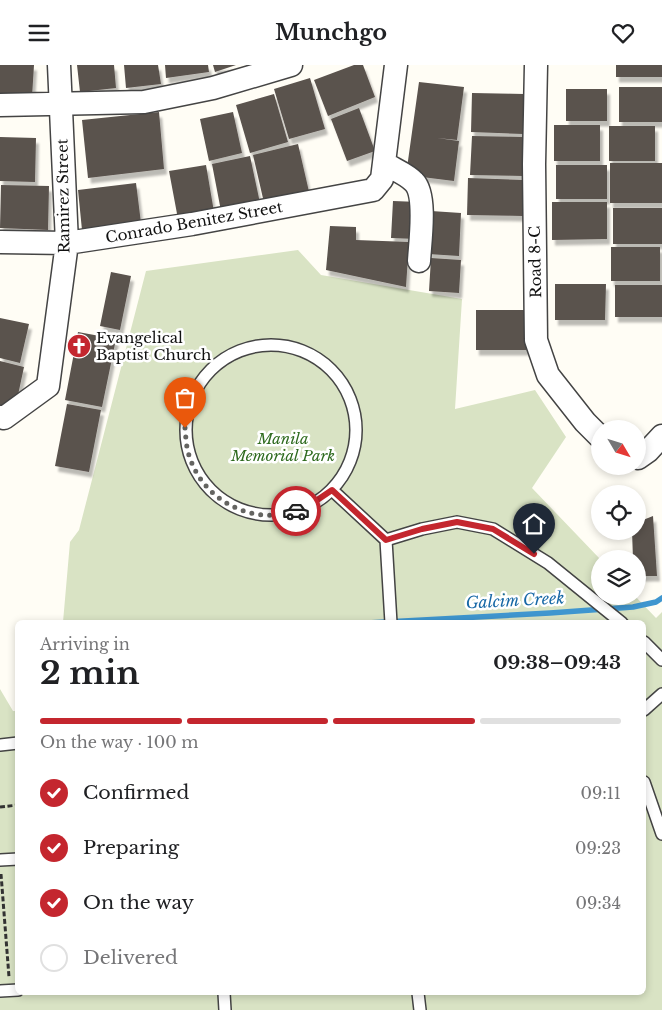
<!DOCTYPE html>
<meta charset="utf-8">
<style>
body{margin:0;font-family:"Libre Baskerville",serif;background:#f6f6f6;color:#202124;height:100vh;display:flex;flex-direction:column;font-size:19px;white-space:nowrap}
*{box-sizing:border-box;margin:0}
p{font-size:16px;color:#757577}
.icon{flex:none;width:28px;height:28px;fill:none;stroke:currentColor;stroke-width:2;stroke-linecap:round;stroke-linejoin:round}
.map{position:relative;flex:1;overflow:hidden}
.details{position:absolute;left:15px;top:555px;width:631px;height:375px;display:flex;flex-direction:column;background:#fff;border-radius:8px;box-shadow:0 2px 8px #0003}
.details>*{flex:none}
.needle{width:32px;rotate:128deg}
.buttons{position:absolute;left:591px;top:355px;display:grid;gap:10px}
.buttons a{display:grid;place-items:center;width:55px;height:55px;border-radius:50%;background:#fff;box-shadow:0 2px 8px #0003;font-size:25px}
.pin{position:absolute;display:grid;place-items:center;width:42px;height:42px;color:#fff;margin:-51px -21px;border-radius:50% 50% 50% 0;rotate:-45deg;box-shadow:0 0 5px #0007}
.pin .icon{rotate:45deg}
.courier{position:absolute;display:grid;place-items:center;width:50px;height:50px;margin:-25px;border:4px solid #c4262e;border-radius:50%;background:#fff;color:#222;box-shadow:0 1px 6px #0007}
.headline em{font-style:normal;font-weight:800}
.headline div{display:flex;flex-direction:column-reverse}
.headline{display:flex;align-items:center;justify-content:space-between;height:85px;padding:0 25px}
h1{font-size:32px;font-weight:800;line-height:38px}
.bar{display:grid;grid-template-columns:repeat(4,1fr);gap:8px 5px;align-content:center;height:60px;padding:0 25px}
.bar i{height:6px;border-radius:4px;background:#e0e0e0}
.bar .current{background:#c4262e}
.bar p{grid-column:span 4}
ol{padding:0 25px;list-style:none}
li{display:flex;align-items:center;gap:15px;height:55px}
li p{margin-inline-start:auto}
li .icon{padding:5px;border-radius:50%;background:#c4262e;color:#fff;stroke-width:4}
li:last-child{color:#757577}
li i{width:28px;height:28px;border:2px solid #e0e0e0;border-radius:50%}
header{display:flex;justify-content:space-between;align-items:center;height:65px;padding:0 25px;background:#fff;font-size:22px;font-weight:800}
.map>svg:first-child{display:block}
.cemetery{fill:#d9e3c4}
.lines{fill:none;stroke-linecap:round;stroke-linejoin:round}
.stream{stroke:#3f96cf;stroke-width:5.5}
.building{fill:#5a524d;filter:url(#shadow)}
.lane-casing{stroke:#444;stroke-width:14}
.street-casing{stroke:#444;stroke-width:25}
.path{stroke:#333;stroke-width:3;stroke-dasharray:5 2.5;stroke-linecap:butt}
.lane{stroke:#fff;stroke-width:11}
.street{stroke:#fff;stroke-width:22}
.done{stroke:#646461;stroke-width:5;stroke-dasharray:0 9}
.route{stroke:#c4262e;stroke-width:6}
.labels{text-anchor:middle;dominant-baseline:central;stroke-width:5;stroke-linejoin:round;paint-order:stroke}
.street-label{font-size:15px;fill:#111;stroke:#fff}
.poi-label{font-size:15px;fill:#111;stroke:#fff;text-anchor:start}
.park-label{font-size:15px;font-style:italic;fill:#2f6b1f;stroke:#fff}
.water-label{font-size:16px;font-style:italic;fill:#1768a6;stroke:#fff}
</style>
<header><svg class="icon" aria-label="menu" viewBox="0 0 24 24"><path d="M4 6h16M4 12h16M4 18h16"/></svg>Munchgo<svg class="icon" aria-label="heart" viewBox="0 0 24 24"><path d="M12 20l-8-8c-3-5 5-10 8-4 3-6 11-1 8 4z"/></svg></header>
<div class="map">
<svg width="662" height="945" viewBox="0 0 662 945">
<defs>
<filter id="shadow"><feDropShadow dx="3" dy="5.5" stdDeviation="1" flood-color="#0004"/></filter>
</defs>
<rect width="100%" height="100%" fill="#fffdf5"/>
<path class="cemetery" d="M298 185 321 210 462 234 455 344 535 325 566 372 532 423 600 494V531H635L656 553 662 547V945H0V624L13 646H17L18 928H644V558L63 557 70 477 79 465 146 206Z"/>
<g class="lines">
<path class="stream" d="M367 558 550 548 633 542 656 537 662 533"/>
</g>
<path class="building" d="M0 0H34L32 32 0 31Z
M77 0H114L116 23 80 27Z
M124 0H158L161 19 126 23Z
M165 0H208L209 7 166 13Z
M213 0H236L215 7Z
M354 0H363L375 32 328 51 314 15Z
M616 0H662V12H616Z
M310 13 325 64 289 74 274 24Z
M419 17 464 22 457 75 437 73 459 76 454 116 406 110Z
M619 22H662V57H619Z
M566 24H607V56H566Z
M472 28 524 29 523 69 471 67Z
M274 29 288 77 250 88 236 40Z
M359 43 375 86 347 96 331 54Z
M159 47 164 104 88 113 82 55Z
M233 47 242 88 209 96 200 54Z
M554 60H600V96H554Z
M609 61H655V96H609Z
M472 71 524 72 523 111 470 110Z
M0 72 36 73 35 117 0 116Z
M298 79 310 131 265 142 253 90Z
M250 91 260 138 221 146 212 99Z
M610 98H662V138H610Z
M206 100 214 147 178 154 169 106Z
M556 100H607V134H556Z
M468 113 524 115 523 151 467 150Z
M136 118 141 158 82 165 78 125Z
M1 120 49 121 48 165 0 163Z
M393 136 419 137 417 174 391 173Z
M552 137H607V174L552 175Z
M613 143H662V179H613Z
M431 146 461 148 459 191 428 189Z
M330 161 356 162V175L409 177 406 222 326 205Z
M611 182H660V216H611Z
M431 193 461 195 459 228 429 226Z
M111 207 131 211 120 265 100 261Z
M555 219H606L605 255H555Z
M615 220H662V252H615Z
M476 245H526V285H476Z
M0 253 29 259 20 298 0 293Z
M78 267 116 274 102 342 65 335Z
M0 296 24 302 15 344 0 341Z
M67 339 101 345 89 407 55 401Z
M653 451 657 511H638V494H633L632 466H638V457Z"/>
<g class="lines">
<g class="lane-casing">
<path id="lane" d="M186 365a85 85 0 1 1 170 0a85 85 0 1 1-170 0Z
M332 425 386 475 391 558
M386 475 422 464 457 457 493 464 548 498 622 558
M644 577 662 595
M644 645 662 629
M0 680 18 678
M644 717 662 769
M0 795 18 794
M0 926 18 925
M224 928 225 945
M418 928 420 945"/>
</g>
<g class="street-casing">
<path id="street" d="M536 0 534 99 536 275 548 310 585 357 600 372
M0 40 144 37 213 23 291 0
M384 98C393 104 407 109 414 117 427 130 420 178 419 196
M0 177 67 178 192 159 373 125 382 114 396 0
M0 352 4 353 48 321 67 178 59 0
M638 393 648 386 662 371"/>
</g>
<path class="path" d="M0 742 18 740
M1 809 9 912"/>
<use href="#lane" class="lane"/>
<use href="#street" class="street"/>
</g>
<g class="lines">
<path class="done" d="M185 363C186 373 186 383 190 393 204 436 254 461 296 446"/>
<path class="route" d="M296 446 307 442 332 425 386 475 422 464 457 457 493 464 534 489"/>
</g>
<defs>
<g id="church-disc" transform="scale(1.25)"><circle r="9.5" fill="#c4262e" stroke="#fff"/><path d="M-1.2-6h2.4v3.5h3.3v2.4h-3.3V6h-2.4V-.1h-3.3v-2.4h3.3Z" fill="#fff"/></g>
</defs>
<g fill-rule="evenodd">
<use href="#church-disc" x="79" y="281"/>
</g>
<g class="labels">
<g class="street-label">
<text transform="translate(63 131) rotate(-91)">Ramirez Street</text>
<text transform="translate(194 157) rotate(-10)">Conrado Benitez Street</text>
<text transform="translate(535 197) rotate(-91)">Road 8-C</text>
</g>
<g class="poi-label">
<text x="96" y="272">Evangelical<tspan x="96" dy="17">Baptist Church</tspan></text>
</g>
<g class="park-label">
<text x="283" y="373">Manila<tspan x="283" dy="17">Memorial Park</tspan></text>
</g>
<g class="water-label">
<text transform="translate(515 535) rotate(-3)">Galcim Creek</text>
</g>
</g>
</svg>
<div class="buttons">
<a><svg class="needle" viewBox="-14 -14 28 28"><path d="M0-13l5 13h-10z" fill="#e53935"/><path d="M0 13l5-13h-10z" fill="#757577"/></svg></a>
<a><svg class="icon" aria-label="locate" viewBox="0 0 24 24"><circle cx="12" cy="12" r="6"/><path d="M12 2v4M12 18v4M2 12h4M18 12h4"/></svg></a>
<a><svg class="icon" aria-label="layers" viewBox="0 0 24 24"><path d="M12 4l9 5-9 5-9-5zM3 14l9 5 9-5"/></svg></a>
</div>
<div class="pin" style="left:185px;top:363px;background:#ea580c"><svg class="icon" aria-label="bag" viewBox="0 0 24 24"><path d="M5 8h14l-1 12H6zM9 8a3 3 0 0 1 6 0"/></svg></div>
<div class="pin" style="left:534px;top:489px;background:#1f2937"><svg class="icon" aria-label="home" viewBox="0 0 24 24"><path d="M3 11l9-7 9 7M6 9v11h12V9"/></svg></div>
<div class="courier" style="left:296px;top:446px"><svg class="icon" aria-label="car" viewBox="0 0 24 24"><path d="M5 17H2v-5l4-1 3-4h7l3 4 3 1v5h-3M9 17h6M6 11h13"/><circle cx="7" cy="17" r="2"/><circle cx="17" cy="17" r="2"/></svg></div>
<section class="details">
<div class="headline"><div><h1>2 min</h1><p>Arriving in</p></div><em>09:38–09:43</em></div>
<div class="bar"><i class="current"></i><i class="current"></i><i class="current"></i><i></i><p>On the way · 100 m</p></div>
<ol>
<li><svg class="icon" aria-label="check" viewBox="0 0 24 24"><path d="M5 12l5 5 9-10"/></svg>Confirmed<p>09:11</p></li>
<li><svg class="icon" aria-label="check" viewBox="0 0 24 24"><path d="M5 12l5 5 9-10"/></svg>Preparing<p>09:23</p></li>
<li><svg class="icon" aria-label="check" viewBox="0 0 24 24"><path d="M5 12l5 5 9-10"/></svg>On the way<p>09:34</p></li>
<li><i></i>Delivered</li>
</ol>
</section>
</div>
